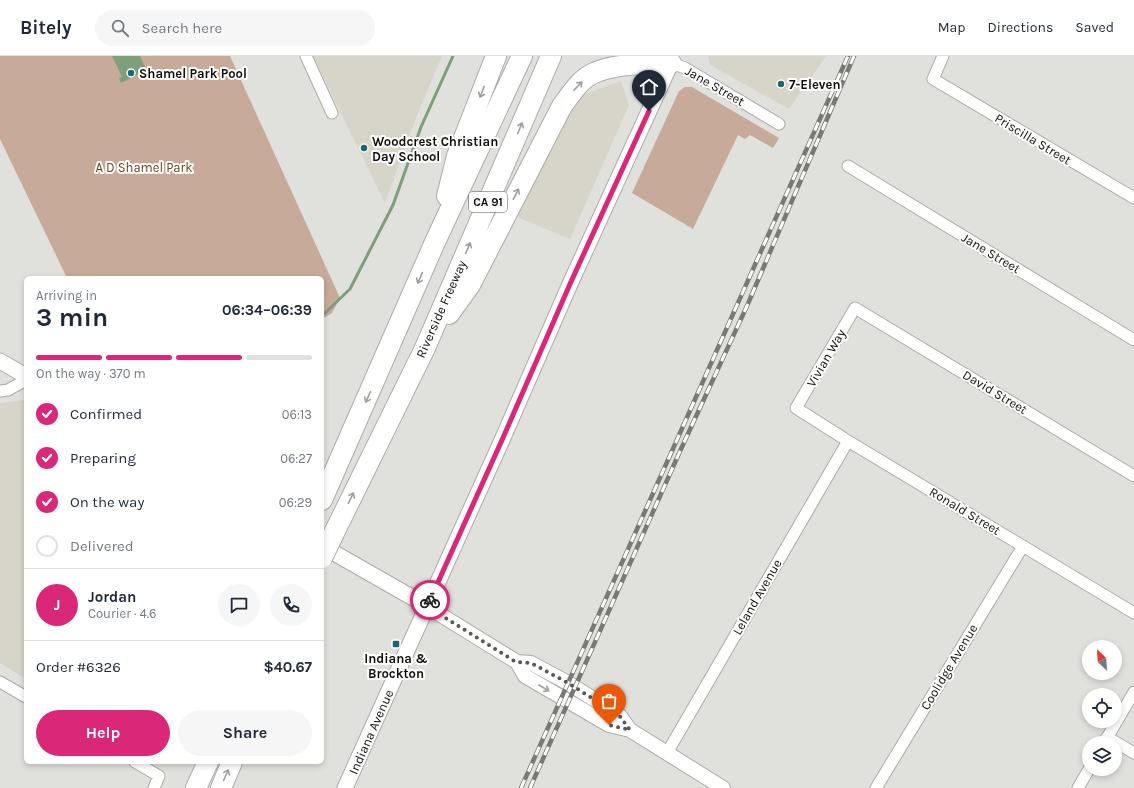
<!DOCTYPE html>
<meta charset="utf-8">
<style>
body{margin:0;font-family:Karla,sans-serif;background:#f6f6f7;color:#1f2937;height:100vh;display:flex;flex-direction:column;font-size:15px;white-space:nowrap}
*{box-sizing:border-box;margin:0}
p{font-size:13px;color:#747a83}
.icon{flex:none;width:22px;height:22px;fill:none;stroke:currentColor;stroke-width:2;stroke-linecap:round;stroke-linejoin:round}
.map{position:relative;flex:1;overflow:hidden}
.panel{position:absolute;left:24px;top:220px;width:300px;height:488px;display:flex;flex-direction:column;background:#fff;border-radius:6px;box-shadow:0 2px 6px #0003}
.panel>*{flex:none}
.needle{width:26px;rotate:335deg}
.fabs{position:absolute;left:1082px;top:584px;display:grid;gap:8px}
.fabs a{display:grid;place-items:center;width:40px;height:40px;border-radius:50%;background:#fff;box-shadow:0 2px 6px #0003;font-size:20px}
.pin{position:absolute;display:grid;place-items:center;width:34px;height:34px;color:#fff;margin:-41px -17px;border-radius:50% 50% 50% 0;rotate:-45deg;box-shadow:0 0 4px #0007}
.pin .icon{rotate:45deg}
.courier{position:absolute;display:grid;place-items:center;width:40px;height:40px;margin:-20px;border:3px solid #db2777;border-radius:50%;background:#fff;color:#222;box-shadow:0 1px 5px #0007}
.head em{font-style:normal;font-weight:700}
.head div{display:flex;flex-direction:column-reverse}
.head{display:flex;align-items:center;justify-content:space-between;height:68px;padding:0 12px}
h1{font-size:26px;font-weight:700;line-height:30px}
.bar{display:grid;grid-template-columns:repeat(4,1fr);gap:6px 4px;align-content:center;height:48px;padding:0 12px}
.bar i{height:5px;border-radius:3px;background:#e0e1e3}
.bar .active{background:#db2777}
.bar p{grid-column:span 4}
.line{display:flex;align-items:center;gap:10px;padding:0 12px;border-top:1px solid #e0e1e3}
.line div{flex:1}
.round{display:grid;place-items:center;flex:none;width:42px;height:42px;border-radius:21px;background:#f6f6f7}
ol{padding:0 12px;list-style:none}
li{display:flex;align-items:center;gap:12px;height:44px}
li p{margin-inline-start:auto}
li .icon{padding:4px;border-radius:50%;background:#db2777;color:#fff;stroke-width:4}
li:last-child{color:#747a83}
li i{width:22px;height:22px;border:2px solid #e0e1e3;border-radius:50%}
.action{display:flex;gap:8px;margin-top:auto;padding:8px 12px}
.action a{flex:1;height:46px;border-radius:24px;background:#db2777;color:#fff;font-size:16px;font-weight:700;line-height:46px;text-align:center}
.action a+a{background:#f6f6f7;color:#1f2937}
header{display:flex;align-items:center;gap:24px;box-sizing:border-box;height:56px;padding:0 20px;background:#fff;border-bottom:1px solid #e0e1e3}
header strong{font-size:19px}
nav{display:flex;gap:22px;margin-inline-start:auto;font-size:14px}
.search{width:280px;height:36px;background:#f6f6f7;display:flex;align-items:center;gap:10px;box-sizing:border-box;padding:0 14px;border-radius:22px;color:#747a83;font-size:15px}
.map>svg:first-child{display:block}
.built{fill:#d7d5ca}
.green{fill:#c8aa9b}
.water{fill:#7f9e7c}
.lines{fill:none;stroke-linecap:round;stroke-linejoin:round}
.stream{stroke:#7f9e7c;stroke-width:3}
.minor-casing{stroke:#acaba7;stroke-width:13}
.tertiary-casing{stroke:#acaba7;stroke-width:16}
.secondary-casing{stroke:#acaba7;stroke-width:17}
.motorway-casing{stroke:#acaba7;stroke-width:22}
.minor{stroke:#fff;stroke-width:11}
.tertiary{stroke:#fff;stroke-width:14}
.secondary{stroke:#fff;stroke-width:15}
.motorway{stroke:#fff;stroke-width:20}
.rail-casing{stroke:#787875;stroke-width:4.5}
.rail{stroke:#fff;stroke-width:3;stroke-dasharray:9;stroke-linecap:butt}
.motorway-bridge-casing{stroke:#acaba7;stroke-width:22;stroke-linecap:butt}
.motorway-bridge{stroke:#fff;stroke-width:20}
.oneway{stroke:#9f9f9f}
.done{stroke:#595856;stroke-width:4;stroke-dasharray:0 7.2}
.route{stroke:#db2777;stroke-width:5}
.poi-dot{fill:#1e6674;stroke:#fff;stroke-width:1.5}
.labels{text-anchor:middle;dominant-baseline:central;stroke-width:4;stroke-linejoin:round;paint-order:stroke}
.shield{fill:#fff;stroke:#585756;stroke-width:1}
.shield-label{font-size:12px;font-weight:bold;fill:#100f0e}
.poi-label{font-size:13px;font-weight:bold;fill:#100f0e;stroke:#fff;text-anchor:start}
.street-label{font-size:13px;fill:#100f0e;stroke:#fff}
.park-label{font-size:13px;fill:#753d1c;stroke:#fff}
</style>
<header>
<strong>Bitely</strong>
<div class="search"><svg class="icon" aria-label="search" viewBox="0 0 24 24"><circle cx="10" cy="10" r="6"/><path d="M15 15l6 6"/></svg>Search here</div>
<nav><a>Map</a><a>Directions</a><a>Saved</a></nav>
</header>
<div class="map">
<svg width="1134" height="732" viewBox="0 0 1134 732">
<rect width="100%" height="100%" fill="#e0e0dc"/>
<path class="built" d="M313 0H442L416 62 385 147Z
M708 0H826L789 53 710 9Z
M621 25 629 49 570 183 515 160 534 118 579 40Z
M26 344V623L0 607V347Z"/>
<path class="green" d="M0 0H230L340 242 332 257 322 263V222H67L0 83Z
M685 31H692L779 82 773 92 750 79 745 83 738 79 693 173 632 137 679 35Z"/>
<path class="water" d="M112 0H140L145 11 148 10 149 13 121 27 119 22 122 21Z"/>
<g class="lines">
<path class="stream" d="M322 258 325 257 350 233 393 149 421 71 453 0"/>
<g class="minor-casing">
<path id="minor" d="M306 0 332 57
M943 0 933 23 1134 142
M671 7 685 12 779 68
M848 110 1134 284
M0 335 8 334 26 324
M1134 420 855 252 796 352 848 385 1134 557
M0 626 26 641
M1107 681 1134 697
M1104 687 1134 636
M667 697 848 385
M135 706 159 720 154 732
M876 732 1023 490
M1078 732 1089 713"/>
</g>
<g class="tertiary-casing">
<path id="tertiary" d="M436 556 517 606 525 620 609 669 630 674 723 732
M517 606 531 607 568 627 619 659 630 674"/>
</g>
<g class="secondary-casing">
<path id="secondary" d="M0 305 26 320
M322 490 436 555
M345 732 502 384 570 228 671 7"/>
</g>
<g class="motorway-casing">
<path id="motorway" d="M447 140 457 100 496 0
M449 258 470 229 562 50C571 38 580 23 594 17 616 7 648 8 671 7
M322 444 435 186 522 0
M334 477 425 292 551 0
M196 732 208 706
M221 732 232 706"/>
</g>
<use href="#minor" class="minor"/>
<use href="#tertiary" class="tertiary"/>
<use href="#secondary" class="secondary"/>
<use href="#motorway" class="motorway"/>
<g class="rail-casing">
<path id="rail" d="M521 732 676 386 848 0
M530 732 681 393 747 250 854 0"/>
</g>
<use href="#rail" class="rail"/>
<g class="motorway-bridge-casing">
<path id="motorway-bridge" d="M322 502 334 477"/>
</g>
<use href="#motorway-bridge" class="motorway-bridge"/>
</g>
<defs><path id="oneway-shaft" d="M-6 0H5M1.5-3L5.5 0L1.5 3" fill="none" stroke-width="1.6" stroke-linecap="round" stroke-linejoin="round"/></defs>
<g class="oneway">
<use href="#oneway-shaft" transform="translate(578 30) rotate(-46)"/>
<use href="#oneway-shaft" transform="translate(482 36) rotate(111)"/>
<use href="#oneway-shaft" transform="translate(520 72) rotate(-67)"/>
<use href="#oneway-shaft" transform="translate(516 138) rotate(-63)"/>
<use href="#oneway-shaft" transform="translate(468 192) rotate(-67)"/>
<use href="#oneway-shaft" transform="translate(420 222) rotate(114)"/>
<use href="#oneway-shaft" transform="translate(368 341) rotate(114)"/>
<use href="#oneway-shaft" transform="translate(351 442) rotate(-64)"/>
<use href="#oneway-shaft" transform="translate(544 632) rotate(30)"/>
<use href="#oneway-shaft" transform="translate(226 719) rotate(-66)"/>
</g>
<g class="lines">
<path class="done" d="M430 544 428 551 516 606 531 607 568 627 619 659 630 674 609 669"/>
<path class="route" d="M430 544 502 384 570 228 649 55"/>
</g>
<g class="poi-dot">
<circle cx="131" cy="17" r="4"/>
<circle cx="781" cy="28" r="4"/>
<circle cx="364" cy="92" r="4"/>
<rect x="392" y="584" width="8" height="8" rx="2"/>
</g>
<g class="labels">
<rect class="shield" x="469" y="136" width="38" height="20" rx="3"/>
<g class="shield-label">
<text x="488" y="146">CA 91</text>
</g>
<g class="poi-label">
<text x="139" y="17">Shamel Park Pool</text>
<text x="789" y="28">7-Eleven</text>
<text x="372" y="85">Woodcrest Christian<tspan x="372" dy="15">Day School</tspan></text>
<text x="396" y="602" text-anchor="middle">Indiana &amp;<tspan x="396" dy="15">Brockton</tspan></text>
</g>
<g class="street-label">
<text transform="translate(715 30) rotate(30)">Jane Street</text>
<text transform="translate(1033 83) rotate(31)">Priscilla Street</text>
<text transform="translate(991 197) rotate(31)">Jane Street</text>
<text transform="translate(441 253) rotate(-66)">Riverside Freeway</text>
<text transform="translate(826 302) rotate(-60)">Vivian Way</text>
<text transform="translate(995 336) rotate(31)">David Street</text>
<text transform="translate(965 455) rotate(31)">Ronald Street</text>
<text transform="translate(757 541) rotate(-60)">Leland Avenue</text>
<text transform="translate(949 611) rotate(-59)">Coolidge Avenue</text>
<text transform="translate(371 676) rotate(-66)">Indiana Avenue</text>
</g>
<g class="park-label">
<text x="144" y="111">A D Shamel Park</text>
</g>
</g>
</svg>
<div class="fabs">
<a><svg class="needle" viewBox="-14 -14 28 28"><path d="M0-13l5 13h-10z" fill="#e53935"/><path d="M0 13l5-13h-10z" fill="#747a83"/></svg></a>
<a><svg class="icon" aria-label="locate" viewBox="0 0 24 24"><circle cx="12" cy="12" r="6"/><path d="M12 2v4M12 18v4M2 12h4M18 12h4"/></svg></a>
<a><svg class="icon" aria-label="layers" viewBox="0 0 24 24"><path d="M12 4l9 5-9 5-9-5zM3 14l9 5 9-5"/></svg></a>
</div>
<div class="pin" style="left:609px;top:669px;background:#ea580c"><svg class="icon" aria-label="bag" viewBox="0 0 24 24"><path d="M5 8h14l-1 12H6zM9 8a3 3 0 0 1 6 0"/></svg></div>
<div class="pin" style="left:649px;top:55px;background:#1f2937"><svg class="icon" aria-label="home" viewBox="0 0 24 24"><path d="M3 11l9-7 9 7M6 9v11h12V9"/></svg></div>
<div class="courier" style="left:430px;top:544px"><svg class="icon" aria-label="bike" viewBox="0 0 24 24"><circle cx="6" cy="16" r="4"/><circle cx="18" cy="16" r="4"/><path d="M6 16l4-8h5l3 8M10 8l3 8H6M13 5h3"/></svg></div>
<section class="panel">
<div class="head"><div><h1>3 min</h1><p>Arriving in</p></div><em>06:34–06:39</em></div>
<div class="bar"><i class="active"></i><i class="active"></i><i class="active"></i><i></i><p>On the way · 370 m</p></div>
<ol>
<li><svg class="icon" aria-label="check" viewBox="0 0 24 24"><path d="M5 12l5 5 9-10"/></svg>Confirmed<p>06:13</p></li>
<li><svg class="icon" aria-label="check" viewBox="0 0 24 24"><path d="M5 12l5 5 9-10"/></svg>Preparing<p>06:27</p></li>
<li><svg class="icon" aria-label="check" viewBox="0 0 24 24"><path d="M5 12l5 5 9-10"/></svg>On the way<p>06:29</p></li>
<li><i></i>Delivered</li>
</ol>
<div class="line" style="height:72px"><b class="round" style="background:#db2777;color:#fff">J</b><div><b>Jordan</b><p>Courier · 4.6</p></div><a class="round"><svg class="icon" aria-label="chat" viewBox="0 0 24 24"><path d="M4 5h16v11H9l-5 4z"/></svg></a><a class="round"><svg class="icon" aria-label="phone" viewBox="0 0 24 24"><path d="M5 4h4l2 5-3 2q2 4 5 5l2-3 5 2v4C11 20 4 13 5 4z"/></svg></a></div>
<div class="line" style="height:52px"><div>Order #6326</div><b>$40.67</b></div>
<div class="action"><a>Help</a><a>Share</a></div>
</section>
</div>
